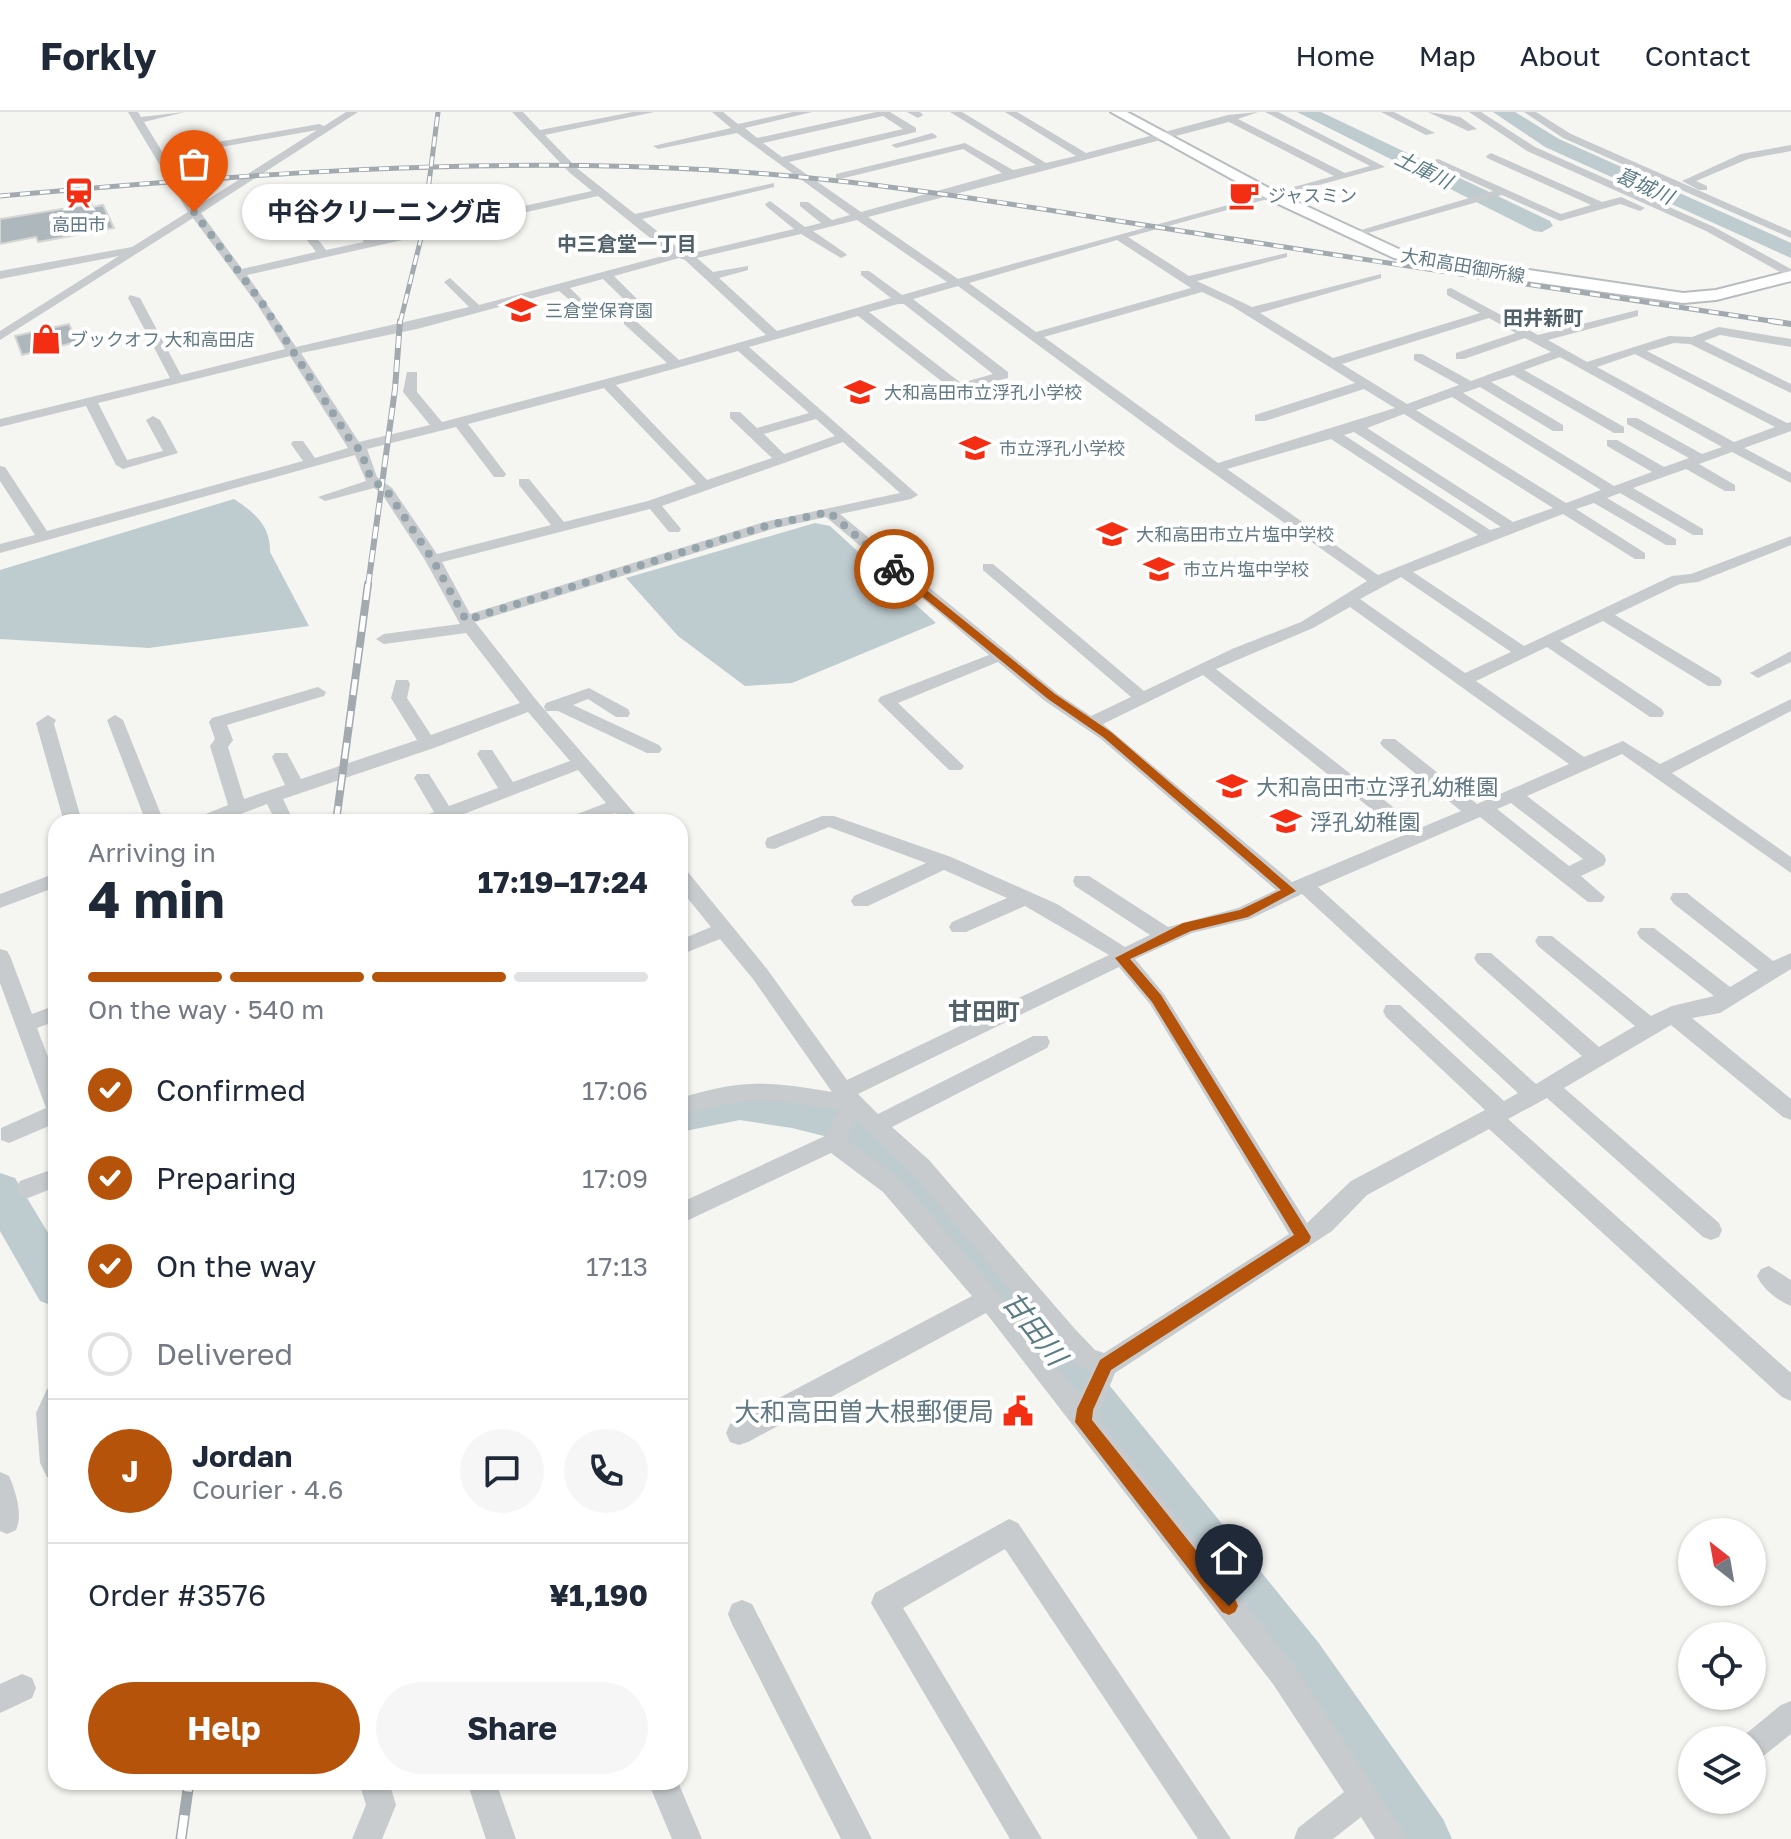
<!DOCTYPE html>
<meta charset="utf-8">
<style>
body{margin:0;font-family:"Golos Text","Noto Sans JP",sans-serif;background:#f6f6f7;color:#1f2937;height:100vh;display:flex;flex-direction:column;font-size:30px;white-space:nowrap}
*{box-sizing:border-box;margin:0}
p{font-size:26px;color:#747a83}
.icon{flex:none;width:44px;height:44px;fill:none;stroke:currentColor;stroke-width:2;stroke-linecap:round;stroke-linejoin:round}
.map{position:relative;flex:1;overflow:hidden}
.side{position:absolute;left:48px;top:702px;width:640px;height:976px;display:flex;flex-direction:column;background:#fff;border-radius:24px;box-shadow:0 2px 6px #0004}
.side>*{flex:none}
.needle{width:52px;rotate:329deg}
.controls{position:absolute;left:1678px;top:1406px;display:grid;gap:16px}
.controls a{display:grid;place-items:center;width:88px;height:88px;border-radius:50%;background:#fff;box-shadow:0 2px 6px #0004;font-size:40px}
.pin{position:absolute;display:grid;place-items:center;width:68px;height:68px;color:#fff;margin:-82px -34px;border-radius:50% 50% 50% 0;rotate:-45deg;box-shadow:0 0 8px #0007}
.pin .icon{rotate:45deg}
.courier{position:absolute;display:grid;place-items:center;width:80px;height:80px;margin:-40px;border:6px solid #b45309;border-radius:50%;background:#fff;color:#222;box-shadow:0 2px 10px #0007}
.bubble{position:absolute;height:56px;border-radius:28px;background:#fff;box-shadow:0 2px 6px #0004;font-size:26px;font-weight:700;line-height:56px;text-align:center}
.head em{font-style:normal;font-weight:700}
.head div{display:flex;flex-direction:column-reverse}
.head{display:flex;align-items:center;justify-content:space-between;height:136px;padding:0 40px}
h1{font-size:52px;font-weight:700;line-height:60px}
.bar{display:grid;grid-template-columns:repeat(4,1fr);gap:12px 8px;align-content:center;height:96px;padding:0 40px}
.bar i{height:10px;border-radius:6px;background:#e0e1e3}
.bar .active{background:#b45309}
.bar p{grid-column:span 4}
.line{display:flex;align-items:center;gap:20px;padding:0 40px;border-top:2px solid #e0e1e3}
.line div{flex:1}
.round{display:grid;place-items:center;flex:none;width:84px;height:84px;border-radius:42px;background:#f6f6f7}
ol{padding:0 40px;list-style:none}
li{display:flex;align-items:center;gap:24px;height:88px}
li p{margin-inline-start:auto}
li .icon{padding:8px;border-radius:50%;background:#b45309;color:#fff;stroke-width:4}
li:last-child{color:#747a83}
li i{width:44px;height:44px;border:4px solid #e0e1e3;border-radius:50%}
.primary-button{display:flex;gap:16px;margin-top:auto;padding:16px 40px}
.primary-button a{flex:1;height:92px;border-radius:48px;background:#b45309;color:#fff;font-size:32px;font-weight:700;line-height:92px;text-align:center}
.primary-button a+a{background:#f6f6f7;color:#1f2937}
header{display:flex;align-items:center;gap:48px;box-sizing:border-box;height:112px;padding:0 40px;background:#fff;border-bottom:2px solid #e0e1e3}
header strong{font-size:38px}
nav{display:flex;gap:44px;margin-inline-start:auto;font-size:28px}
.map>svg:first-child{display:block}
.water{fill:#beccd0}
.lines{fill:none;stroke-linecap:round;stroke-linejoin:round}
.river{fill:#beccd0;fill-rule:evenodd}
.building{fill:#aeb8bc;stroke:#d6d6d4;stroke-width:2}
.major-casing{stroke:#b7bcbf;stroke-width:4}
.minor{fill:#c7cbcd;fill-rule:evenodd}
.major{fill:#fff;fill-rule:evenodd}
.rail-far3-casing{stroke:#a2aaaf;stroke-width:5}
.rail-far2-casing{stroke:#a2aaaf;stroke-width:6}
.rail-far1-casing{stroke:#a2aaaf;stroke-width:8}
.rail-casing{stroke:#a2aaaf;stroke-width:11}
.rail-far3{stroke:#fff;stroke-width:3;stroke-dasharray:10;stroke-linecap:butt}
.rail-far2{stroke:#fff;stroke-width:4;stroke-dasharray:12;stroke-linecap:butt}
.rail-far1{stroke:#fff;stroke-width:5;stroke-dasharray:16;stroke-linecap:butt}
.rail{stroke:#fff;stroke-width:8;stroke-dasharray:24;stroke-linecap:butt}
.route{fill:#b45309}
.done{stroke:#95a4ab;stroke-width:8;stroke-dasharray:0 14.4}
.labels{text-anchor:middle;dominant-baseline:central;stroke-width:8;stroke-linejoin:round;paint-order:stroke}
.far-poi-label{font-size:18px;fill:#617985;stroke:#fff;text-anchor:start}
.far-street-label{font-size:18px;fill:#617985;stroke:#fff}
.far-water-label{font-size:20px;font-style:italic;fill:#5c7c83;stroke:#fff}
.far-neighbourhood-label{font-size:20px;font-weight:bold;fill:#506169;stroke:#fff}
.poi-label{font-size:22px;fill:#617985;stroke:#fff;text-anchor:start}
.neighbourhood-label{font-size:24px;font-weight:bold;fill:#506169;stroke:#fff}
.near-poi-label{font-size:26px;fill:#617985;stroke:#fff;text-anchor:end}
.near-water-label{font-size:28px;font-style:italic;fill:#5c7c83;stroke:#fff}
</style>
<header>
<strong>Forkly</strong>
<nav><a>Home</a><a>Map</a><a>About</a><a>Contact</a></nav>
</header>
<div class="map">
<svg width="1791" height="1727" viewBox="0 0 1791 1727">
<rect width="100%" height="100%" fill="#f5f5f1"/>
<path class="water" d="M234 387C254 400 271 414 270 440L309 514 149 536 0 527V458Z
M815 411 830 414 936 511 792 571 745 574 678 524 626 466Z"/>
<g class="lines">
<path class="river" d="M1297 0H1321L1550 109 1553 114 1542 120 1534 119Z
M1493 0H1515L1559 27 1791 131V146L1545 35Z
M740 974 792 982 867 1002 924 1045 1318 1530 1443 1707 1452 1727H1389L1280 1568 894 1071 840 1028 792 1016 740 1008 680 1020V986Z
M0 1061 15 1066 56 1134V1195L40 1189 0 1119Z"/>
</g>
<path class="building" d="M92 92 93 95 103 93 114 116 38 130 36 125 0 132V107Z
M69 212 77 230 22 243 15 224Z"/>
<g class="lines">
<g class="major-casing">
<path id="major" d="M1111 0H1127L1278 81 1403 139 1683 181 1716 178 1791 159V169L1716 188 1683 191 1455 159 1394 146 1268 87Z"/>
</g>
<path class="minor" d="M128 0H138L141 5 185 0 144 10 196 95 317 18 199 39 195 38V34L319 12 324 14 346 0H358L201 101 242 157 316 140 295 112 294 92 288 83C328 58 352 100 374 127L592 79 570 61 512 0H523L540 18 633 0H654L545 23 578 57 635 102 774 71V75L642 107 683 140 689 142 794 117 766 94 765 92 770 89 805 115 821 111 800 94V90H808L832 108 850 103 737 21 658 37 653 34 731 16 712 0H723L738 12 793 0H812L745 16 757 26 876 0H890L916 16V20L789 50 861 100 1002 61 963 37 840 67 836 66V62L965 31 1013 58 1036 53 950 0H962L1046 51 1076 44 1005 0H1017L1086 41 1228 3 1258 0 1238 7 1345 61 1370 54 1265 0H1278L1385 55 1128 125 1189 164 1287 141V145L1197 169 1252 195 1381 162V166L1260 201 1333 246 1480 201 1447 183V177L1451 176 1538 223 1638 198V204L1548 228 1587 250 1669 224 1692 225 1719 215 1791 227V235L1720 223 1704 229 1791 272V281L1690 232 1674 231 1647 239 1787 311 1791 310V319L1744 336 1791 361V371L1732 340 1699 352 1735 373V379H1725L1686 357 1633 376 1703 417V423H1693L1620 381 1607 386 1676 427V433H1666L1594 391 1576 397 1645 441V447H1635L1563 402 1413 460 1524 534 1672 464 1691 462 1791 424V433L1698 470 1680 472 1615 503 1720 566 1722 570 1720 574H1708L1603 509 1560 529 1662 597 1664 601 1662 605H1650L1547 535 1476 569 1584 645 1623 629 1660 652 1791 587V599L1672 661 1791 745V761L1622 642 1527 684 1604 743 1606 748 1604 753 1581 764 1605 785 1602 790H1588L1480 705 1318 775 1536 972 1582 944 1477 851 1474 846 1477 841H1491L1599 935 1635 914 1538 834 1535 829 1538 824H1552L1651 904 1672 894 1714 884 1640 826 1637 821 1640 816H1654L1730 875 1758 858 1673 791 1670 786 1673 781H1687L1773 849 1791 841V857L1720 901 1692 906 1791 987V1008L1783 1005 1671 913 1564 976 1719 1111 1722 1118 1719 1125 1711 1128 1703 1125 1547 986 1508 1007 1791 1261V1289L1782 1285 1489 1017 1367 1083 1332 1119 1115 1261 1097 1305 1293 1552 1408 1727H1375L1361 1705 1333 1727H1294L1298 1716 1344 1680 1273 1572 986 1201 748 1330 739 1333 730 1330 726 1321 730 1312 972 1184 883 1080 831 1041 680 1112V1091L825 1024 839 998C771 987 747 983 680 1004V986C744 967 767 969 832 980L753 867 720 827 680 843V828L711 815 680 777V757L687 759 767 857 847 968 1109 843 1025 794 966 820H952L949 815 952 810 1007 786 944 758 868 794H854L851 789 854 784 926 751 829 715 774 737 767 736 765 731 767 726 822 704H834L951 745 1057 792 1125 835 1150 823 1075 774 1073 769 1075 764H1089L1168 815 1238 796 1276 778 1101 627 1045 589 998 550 898 591 964 654 961 658H949L878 589 880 585 989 543 826 405 772 417 475 510 537 589 642 710H623L615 701 591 710H564L567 706 606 691 578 658 443 710H416L419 706 434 700 414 666 417 662H429L449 694 498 676 477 642 480 638H492L513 670 570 649 528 600 434 636 283 687 294 710H276L267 692 220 710H193L196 706 228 693 210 634 215 627 209 610 212 606 318 575 326 580 324 584 227 613 233 628 228 635 244 687 285 673 272 645 275 641H287L301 667 417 628 391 586 396 568H408L410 572 407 586 431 623 520 591 466 521 384 532 376 527 384 522 460 512 425 448 382 382 374 376 325 389 318 385 366 369 355 343 0 441V432L35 423 0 369V354L5 355 47 419 303 349 291 332 293 329H303L315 346 348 336 290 244 98 291 127 348 163 339 146 308 153 304 160 308 178 341 123 357 116 353 86 294 0 315V307L170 266 128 186 130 183 140 186 181 263 285 237 257 192 193 106 0 228V219L119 144 0 167V159L132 135 188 100ZM883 4 903 17 782 45 763 31ZM1229 10 1334 64 958 167 868 105ZM317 82 332 88 364 130 326 138 306 112 305 92 300 85ZM598 84 670 142 479 193 450 166 444 170 469 195 296 235 247 163ZM857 108 947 170 902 183 869 159H861V163L891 186 777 219 719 166 748 158V154L713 160 697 146 801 122 841 146 847 143 845 141 813 119ZM1117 128 1191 176 1036 220 969 171ZM679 146 685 148 766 223 679 248 637 210 654 204 614 164ZM603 167 639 202 624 206V212L667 251 442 310 417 280V260H407L403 280 430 313 359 330 301 241 417 217 559 179 585 201 591 197 570 176ZM958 174 1175 334 1367 469 1301 510 1232 537 1144 579 993 452H983V458L1131 585 1091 604 1057 581 840 402 911 387 918 383 749 235 858 204 954 279 1008 266V260L913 187ZM1202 180 1232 194 1355 271 1255 303V309H1265L1364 277 1395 296 1218 351 1044 225ZM898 192H904L993 262 961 271 869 200ZM1489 206 1516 221 1456 241V247H1464L1525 226 1551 240 1471 269 1422 242H1414V248L1459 273 1407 292 1342 252ZM738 239 809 301 757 316 740 300H730V306L772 346 707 368 616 273ZM1635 242 1775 315 1734 330 1597 255ZM1560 245 1722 335 1702 342 1637 306H1627V312L1689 346 1664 355 1617 328H1607V334L1652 360 1614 374 1463 281 1480 275 1553 319H1563V313L1491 270 1513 263 1614 321H1624V315L1524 258ZM604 276 696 372 648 389 564 410 529 367H519V373L551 413 437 442 392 376 377 365 367 337 456 315 494 365H504L506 362 468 312ZM1452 285 1601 378 1566 391 1416 298ZM1404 302 1553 396 1513 410 1367 316ZM816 307 835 324 784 342 764 322ZM1354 320 1501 415 1490 418 1344 323ZM1331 327 1478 423 1378 463 1227 357ZM843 330 900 381 764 410 470 502 442 450 650 397 669 420H679L681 417 662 394ZM1401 465 1511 540 1465 561 1360 487ZM1350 495 1569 652 1477 692 1395 627H1383L1380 631 1383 635 1461 699 1420 716 1216 557 1313 516ZM1203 563 1404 723 1292 770 1103 612ZM1511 691 1583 747 1569 754 1497 697ZM1302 782 1518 981 1504 989 1400 893H1386L1383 899 1386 905 1485 998 1351 1069 1307 1111 1164 882 1135 847 1192 821 1250 807ZM1119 855 1150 892 1289 1122 1104 1241 1095 1238 1074 1216 929 1048 892 1015 1047 936 1050 930 1047 924H1033L878 1002 858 982ZM856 1008 913 1062 1056 1232 1078 1254 1091 1259 1079 1282 997 1179 899 1066 846 1027Z
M907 0H920L923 3 918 6Z
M1381 0H1394L1435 21 1426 23Z
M1428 0 1460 5 1477 17 1468 19Z
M1469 0H1481L1535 35 1714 115 1791 157V166L1706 119 1527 39Z
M1524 0H1536L1571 22 1791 119V126L1563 26Z
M932 21 937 24 936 26 896 36 891 33Z
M1791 33V39L1748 47 1696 69 1707 74V78H1699L1682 69 1741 42Z
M1491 41 1602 90 1621 85 1645 96 1640 99 1620 92 1560 109 1502 83 1354 125 1344 123 1493 79 1434 52V48L1438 47 1561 102 1591 93 1487 46 1486 44Z
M1791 539V550L1758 566 1750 561Z
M589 576 628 597 630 601 628 605H616L588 587 573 593 659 633 662 637 659 641H647L558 599H546L544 595 546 591Z
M48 603 56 608 54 612 82 710H64L36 611Z
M115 603 123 608 164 710H146L107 608Z
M56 761V775L0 796V782Z
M0 837 7 839 10 844 32 902 56 893V909L37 916 56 966V1011L9 1031 1 1028V1016L46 996 0 871Z
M56 1056V1075L28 1086 20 1083 17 1076 20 1069Z
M1769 1154 1791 1168V1194C1778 1189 1763 1177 1757 1164L1761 1157Z
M56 1273V1369L47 1365 40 1351 36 1301 47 1277Z
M0 1360 9 1364C16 1380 23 1403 16 1418L7 1422 0 1419Z
M1009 1407 1018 1411 1231 1727H1198L1005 1437 903 1496 1042 1727H1010L871 1491 875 1481Z
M742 1488 752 1492 872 1727H841L732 1512 728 1502 732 1492Z
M22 1562 32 1566 36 1576 32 1586 0 1601V1572Z
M1791 1589V1622L1762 1645 1752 1650V1628H1740L1742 1625 1781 1593Z
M359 1670H389L396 1693 382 1727H352L366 1693Z
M472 1670H496L516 1727H486L469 1676Z
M648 1670H678L702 1727H672Z"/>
<use href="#major" class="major"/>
<g class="rail-far3-casing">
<path id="rail-far3" d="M0 84C237 63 474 44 712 58 880 68 1047 98 1213 124 1403 154 1594 182 1784 211
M400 211 423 118 438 0"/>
</g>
<g class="rail-far2-casing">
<path id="rail-far2" d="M1771 209 1791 212
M368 474 395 277 400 209"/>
</g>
<g class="rail-far1-casing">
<path id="rail-far1" d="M336 710 368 472"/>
</g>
<g class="rail-casing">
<path id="rail" d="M181 1727 189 1670"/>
</g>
<use href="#rail-far3" class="rail-far3"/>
<use href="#rail-far2" class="rail-far2"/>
<use href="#rail-far1" class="rail-far1"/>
<use href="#rail" class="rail"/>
</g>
<path class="route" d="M891 455H898L1055 582 1111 620 1296 779 1248 805 1191 819 1130 847 1161 883 1311 1125 1309 1130 1111 1258 1093 1298 1092 1308 1235 1487 1238 1494 1235 1500 1229 1503 1222 1500 1075 1310 1077 1297 1100 1248 1294 1123 1152 890 1115 846 1183 811 1240 798 1281 778 1103 625 1048 587 891 459Z"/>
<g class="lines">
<path class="done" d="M194 100 262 191 354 334 360 337 371 367 387 379 433 448 466 508 769 413 829 400 894 457"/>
</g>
<defs>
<g id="station-bare" transform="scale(2.4)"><path d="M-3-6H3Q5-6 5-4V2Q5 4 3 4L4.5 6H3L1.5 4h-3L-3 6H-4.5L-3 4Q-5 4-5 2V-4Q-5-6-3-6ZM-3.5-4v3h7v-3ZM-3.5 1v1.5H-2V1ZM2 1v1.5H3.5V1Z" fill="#f42e12" stroke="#fff" stroke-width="2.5" paint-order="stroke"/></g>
<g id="cafe-bare" transform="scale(2.4)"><path d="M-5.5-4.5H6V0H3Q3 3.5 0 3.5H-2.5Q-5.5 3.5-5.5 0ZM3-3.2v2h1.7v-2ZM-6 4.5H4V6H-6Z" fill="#f42e12" stroke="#fff" stroke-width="2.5" paint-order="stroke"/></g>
<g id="school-bare" transform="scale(2.4)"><path d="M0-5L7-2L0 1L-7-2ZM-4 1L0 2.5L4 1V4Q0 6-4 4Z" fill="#f42e12" stroke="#fff" stroke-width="2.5" paint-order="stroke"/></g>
<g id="shop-bare" transform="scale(2.4)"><path d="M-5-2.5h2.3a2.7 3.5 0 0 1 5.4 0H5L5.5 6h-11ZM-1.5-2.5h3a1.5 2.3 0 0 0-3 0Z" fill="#f42e12" stroke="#fff" stroke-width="2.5" paint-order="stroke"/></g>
<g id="civic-bare" transform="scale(2.4)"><path d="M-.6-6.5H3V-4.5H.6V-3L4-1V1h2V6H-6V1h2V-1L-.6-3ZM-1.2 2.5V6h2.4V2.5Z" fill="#f42e12" stroke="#fff" stroke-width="2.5" paint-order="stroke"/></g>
</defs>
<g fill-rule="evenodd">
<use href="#station-bare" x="79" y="81"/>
<use href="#cafe-bare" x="1244" y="83"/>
<use href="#school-bare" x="521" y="198"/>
<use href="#shop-bare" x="46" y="227"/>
<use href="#school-bare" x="860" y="280"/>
<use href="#school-bare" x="975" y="336"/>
<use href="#school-bare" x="1112" y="422"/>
<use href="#school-bare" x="1159" y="457"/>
<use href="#school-bare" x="1232" y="674"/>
<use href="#school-bare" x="1286" y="709"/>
<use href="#civic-bare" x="1018" y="1299"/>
</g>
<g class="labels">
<g class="far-poi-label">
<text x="1268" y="83">ジャスミン</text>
<text x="79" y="112" text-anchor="middle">高田市</text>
<text x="545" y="198">三倉堂保育園</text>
<text x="70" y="227">ブックオフ 大和高田店</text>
<text x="884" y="280">大和高田市立浮孔小学校</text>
<text x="999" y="336">市立浮孔小学校</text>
<text x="1136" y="422">大和高田市立片塩中学校</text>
<text x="1183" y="457">市立片塩中学校</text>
</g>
<g class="far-street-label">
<text transform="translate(1463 153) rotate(10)">大和高田御所線</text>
</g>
<g class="far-water-label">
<text transform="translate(1424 57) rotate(26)">土庫川</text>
<text transform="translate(1645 73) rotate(24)">葛城川</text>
</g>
<g class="far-neighbourhood-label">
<text x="627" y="131">中三倉堂一丁目</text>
<text x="1543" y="205">田井新町</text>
</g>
<g class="poi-label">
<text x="1256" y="674">大和高田市立浮孔幼稚園</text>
<text x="1310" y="709">浮孔幼稚園</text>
</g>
<g class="neighbourhood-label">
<text x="984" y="898">甘田町</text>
</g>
<g class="near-poi-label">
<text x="994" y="1299">大和高田曽大根郵便局</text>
</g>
<g class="near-water-label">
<text transform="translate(1035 1216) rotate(52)">甘田川</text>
</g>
</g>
</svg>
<div class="controls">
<a><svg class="needle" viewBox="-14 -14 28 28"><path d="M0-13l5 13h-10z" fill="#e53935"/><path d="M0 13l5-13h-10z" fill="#747a83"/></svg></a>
<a><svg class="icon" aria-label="locate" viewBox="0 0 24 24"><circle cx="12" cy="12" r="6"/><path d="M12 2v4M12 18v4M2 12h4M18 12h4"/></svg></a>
<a><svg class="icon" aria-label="layers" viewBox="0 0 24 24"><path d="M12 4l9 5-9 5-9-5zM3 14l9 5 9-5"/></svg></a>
</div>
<div class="pin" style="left:194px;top:100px;background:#ea580c"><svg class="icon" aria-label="bag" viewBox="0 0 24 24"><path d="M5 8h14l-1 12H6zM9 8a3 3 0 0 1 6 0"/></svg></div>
<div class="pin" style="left:1229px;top:1494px;background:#1f2937"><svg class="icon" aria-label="home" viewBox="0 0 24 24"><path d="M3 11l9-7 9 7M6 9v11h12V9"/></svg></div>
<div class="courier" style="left:894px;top:457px"><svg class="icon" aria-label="bike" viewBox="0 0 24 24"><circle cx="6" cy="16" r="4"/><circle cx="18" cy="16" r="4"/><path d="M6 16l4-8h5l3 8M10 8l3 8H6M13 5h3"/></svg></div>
<div class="bubble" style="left:242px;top:72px;width:284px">中谷クリーニング店</div>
<section class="side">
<div class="head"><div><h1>4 min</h1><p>Arriving in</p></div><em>17:19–17:24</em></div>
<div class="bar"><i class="active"></i><i class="active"></i><i class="active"></i><i></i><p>On the way · 540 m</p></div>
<ol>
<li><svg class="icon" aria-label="check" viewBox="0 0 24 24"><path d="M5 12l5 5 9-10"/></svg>Confirmed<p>17:06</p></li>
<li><svg class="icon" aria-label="check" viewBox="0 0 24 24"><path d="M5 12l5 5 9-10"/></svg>Preparing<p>17:09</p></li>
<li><svg class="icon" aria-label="check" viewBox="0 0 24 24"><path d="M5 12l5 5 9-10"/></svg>On the way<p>17:13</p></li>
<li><i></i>Delivered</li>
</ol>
<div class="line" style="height:144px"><b class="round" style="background:#b45309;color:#fff">J</b><div><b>Jordan</b><p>Courier · 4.6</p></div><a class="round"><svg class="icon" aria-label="chat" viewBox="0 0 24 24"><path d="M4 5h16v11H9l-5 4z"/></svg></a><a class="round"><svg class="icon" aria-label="phone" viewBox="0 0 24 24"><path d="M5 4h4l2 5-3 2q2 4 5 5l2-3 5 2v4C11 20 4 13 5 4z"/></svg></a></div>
<div class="line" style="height:104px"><div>Order #3576</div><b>¥1,190</b></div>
<div class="primary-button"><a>Help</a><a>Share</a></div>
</section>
</div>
